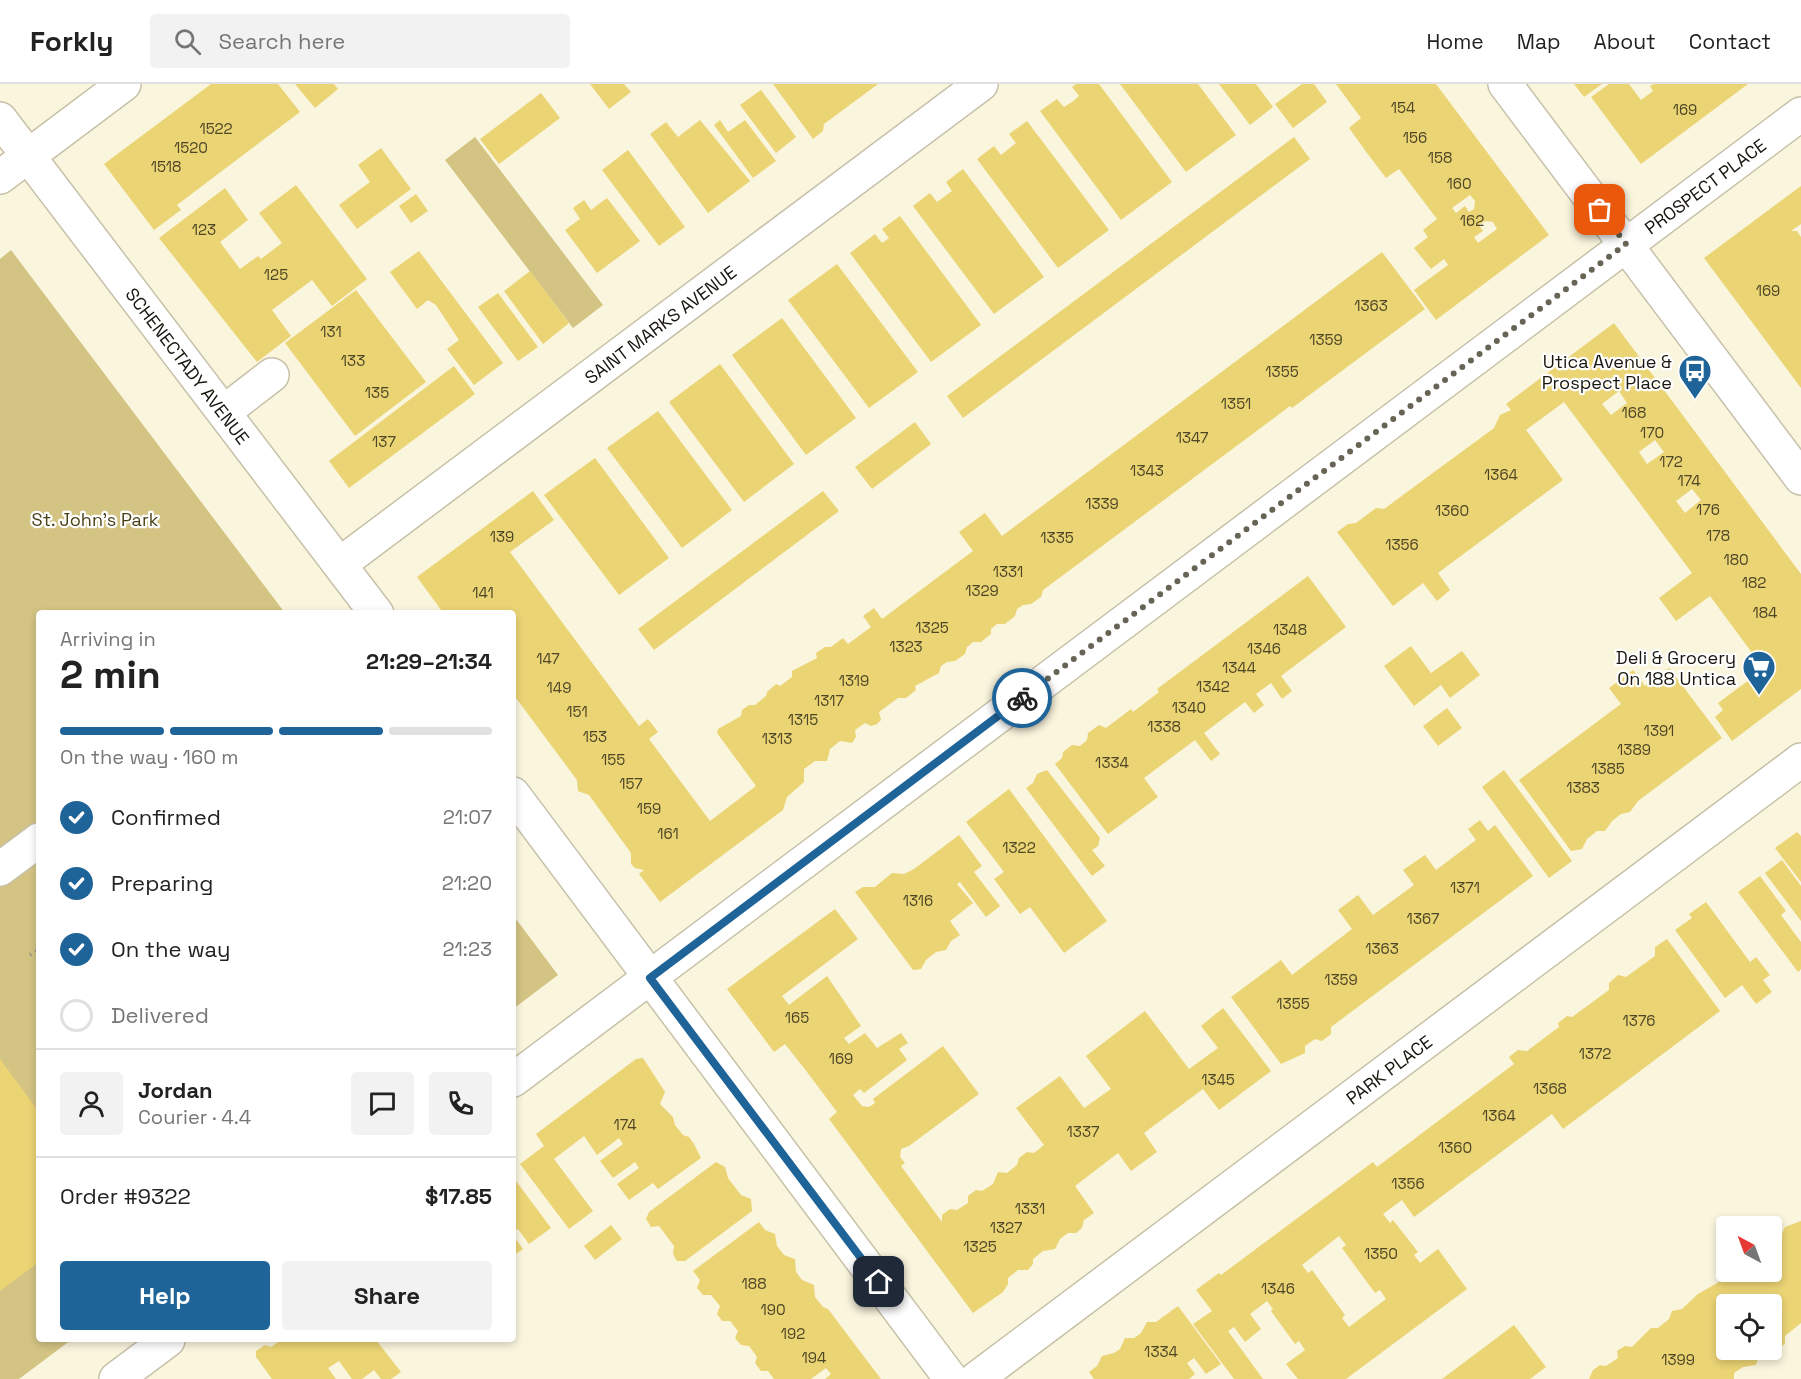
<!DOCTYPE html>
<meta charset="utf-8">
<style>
body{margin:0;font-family:"Space Grotesk",sans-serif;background:#f2f2f2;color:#222;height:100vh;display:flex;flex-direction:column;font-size:22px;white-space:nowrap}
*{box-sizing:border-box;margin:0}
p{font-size:20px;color:#767676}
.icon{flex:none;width:33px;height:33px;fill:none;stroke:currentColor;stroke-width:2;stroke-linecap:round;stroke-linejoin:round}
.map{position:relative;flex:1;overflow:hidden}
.drawer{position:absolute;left:36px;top:526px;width:480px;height:732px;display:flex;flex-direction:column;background:#fff;border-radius:6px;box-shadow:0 3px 9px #0003}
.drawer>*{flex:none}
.needle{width:39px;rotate:319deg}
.fabs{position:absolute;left:1716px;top:1132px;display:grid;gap:12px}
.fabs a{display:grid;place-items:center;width:66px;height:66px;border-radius:6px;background:#fff;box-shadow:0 3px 9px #0003;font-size:30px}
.pin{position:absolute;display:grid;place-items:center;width:51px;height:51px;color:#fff;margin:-26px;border-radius:12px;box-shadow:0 3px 9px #0006}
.courier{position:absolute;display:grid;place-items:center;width:60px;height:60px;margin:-30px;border:4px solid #1f6499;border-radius:50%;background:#fff;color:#222;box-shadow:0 2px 8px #0007}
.overview em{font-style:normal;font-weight:600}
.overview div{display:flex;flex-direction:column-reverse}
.overview{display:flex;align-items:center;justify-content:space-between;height:102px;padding:0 24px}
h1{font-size:39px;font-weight:600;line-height:45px}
.bar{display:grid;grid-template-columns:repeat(4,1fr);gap:9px 6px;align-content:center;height:72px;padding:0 24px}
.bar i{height:8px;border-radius:4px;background:#e0e0e0}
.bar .active{background:#1f6499}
.bar p{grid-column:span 4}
.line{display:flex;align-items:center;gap:15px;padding:0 24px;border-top:2px solid #e0e0e0}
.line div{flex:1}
.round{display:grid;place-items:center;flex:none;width:63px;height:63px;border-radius:6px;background:#f2f2f2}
ol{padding:0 24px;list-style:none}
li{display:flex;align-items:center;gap:18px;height:66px}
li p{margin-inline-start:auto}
li .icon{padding:6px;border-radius:50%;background:#1f6499;color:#fff;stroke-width:4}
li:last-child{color:#767676}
li i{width:33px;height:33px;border:3px solid #e0e0e0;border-radius:50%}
.button{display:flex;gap:12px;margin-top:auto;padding:12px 24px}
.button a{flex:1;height:69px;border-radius:6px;background:#1f6499;color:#fff;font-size:24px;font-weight:600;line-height:69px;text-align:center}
.button a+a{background:#f2f2f2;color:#222}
header{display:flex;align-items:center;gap:36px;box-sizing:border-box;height:84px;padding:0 30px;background:#fff;border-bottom:2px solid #e0e0e0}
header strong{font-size:28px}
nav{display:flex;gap:33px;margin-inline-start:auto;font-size:21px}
.search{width:420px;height:54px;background:#f2f2f2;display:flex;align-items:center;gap:15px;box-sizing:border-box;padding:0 21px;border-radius:6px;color:#767676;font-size:22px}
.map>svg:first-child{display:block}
.green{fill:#d4c484}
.building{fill:#ebd474;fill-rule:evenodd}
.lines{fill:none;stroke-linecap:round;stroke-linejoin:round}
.minor-casing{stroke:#c7c1aa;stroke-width:36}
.major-casing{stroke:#c7c1aa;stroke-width:36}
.path{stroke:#9c9886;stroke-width:4;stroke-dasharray:1.5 4.5;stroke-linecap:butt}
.minor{stroke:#fff;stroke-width:33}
.major{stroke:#fff;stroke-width:33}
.done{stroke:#676456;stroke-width:6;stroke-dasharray:0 10.8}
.route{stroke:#1f6499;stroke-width:8}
.labels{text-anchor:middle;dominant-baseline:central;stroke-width:4.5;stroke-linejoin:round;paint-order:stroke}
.number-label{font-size:15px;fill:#4d4627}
.street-label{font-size:18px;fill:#18160d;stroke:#fff}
.poi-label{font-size:18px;fill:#18160d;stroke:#fff;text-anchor:end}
.park-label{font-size:18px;fill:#493f16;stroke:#fff}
</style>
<header>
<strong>Forkly</strong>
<div class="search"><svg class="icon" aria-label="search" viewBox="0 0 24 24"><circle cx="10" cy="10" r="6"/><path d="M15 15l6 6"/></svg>Search here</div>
<nav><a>Home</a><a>Map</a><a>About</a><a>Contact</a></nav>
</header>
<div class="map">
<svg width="1801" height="1295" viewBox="0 0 1801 1295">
<rect width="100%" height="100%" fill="#faf5dd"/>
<path class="green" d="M475 53 603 221 573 244 445 76Z
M11 166 285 529 39 530V1256H71L19 1295H0V175Z
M513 831 558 891 513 925Z"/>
<path class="building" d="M211 0H278L300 28 177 121 181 126 154 146 104 80Z
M295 0H334L338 5 315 24Z
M590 0H624L631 8 609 25Z
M773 0H878L824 40 823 47 813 55Z
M1076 0H1099L1172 98 1121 136 1040 27 1057 15 1064 23 1072 18 1079 12 1072 3Z
M1120 0H1198L1236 51 1186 88Z
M1219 0H1256L1273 23 1250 41Z
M1302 0H1314L1327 18 1293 44 1275 20Z
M1336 0H1436L1549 151 1436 236 1414 206 1448 181 1444 175 1431 185 1414 164 1428 153 1423 146 1437 135 1399 85 1386 94 1367 69 1349 44 1361 34ZM1470 111 1475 117 1474 125 1469 128 1465 122 1456 129 1452 124ZM1485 137 1493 138 1497 145 1478 159 1474 153 1483 147 1479 141Z
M1574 0H1602L1584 13Z
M1609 0H1629L1641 16 1653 7 1650 2 1654 0H1748L1641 80 1591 13Z
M761 6 796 53 776 69 740 21Z
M541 9 560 34 499 80 480 55Z
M700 36 750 97 708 129 650 50 666 38 678 53Z
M720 36 728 48 745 36 776 77 753 94 714 41Z
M1027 37 1109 146 1058 184 977 75 994 62 1001 71 1016 59 1009 50Z
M1294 53 1310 75 963 334 947 312Z
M381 64 411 105 357 145 339 121 370 98 358 81Z
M628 66 685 143 659 162 602 86Z
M963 85 1044 193 994 230 913 122 930 109 937 118 952 107 946 98Z
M296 101 367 195 332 222 312 196 272 226 291 252 257 278 159 154 225 104 248 136 220 158 240 185 258 172 261 175 282 159 259 129Z
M1801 102V140L1791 147H1797L1801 153V304L1704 174Z
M416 110 428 127 411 139 399 122Z
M607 114 640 157 597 189 565 146 580 135 573 124 584 116 591 126Z
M900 132 981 241 931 278 850 169 875 150 882 159 889 154 882 145Z
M419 167 503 279 474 301 447 265 459 256 436 221 428 216 417 225 390 188Z
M1382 168 1425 225 1292 324 1290 322 1066 489 1043 506 1041 513 1031 520 1023 521 1017 525 1015 532 1005 540H997L991 545V550L981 558H973L967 563 965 570 955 577 947 578 941 582 939 589 915 602 916 606 906 614H898L879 628 881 636 877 640 871 642 865 639 855 646 856 653 852 659 840 657 830 665 827 677H815L804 685V698L787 713 783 726 660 818 639 790 644 786 635 784 631 780V769L589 711 578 707 577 696 513 610V530H444L417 493 533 407 554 436 510 468 639 642 648 635 658 648 649 655 710 737 756 702 717 649 718 645 741 632 742 626 749 621H755L766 612 767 608 776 600 780 602 792 593V587L817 574 816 569 825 563H831L843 554 848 560 871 543 863 532 874 524 882 535 973 467 959 448 985 429 1002 452Z
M837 180 918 288 869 324 788 216Z
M530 187 569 239 543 260 504 207Z
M356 206 426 298 355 352 285 259Z
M498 209 538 263 518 277 478 223Z
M782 234 856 334 806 371 732 271Z
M1614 239 1801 490V605L1732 657 1715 633 1723 626 1718 619 1764 585 1710 512 1676 537 1659 514 1692 489 1564 318 1526 346 1563 396 1438 489 1450 506 1437 517 1423 499 1393 522 1337 448 1348 440 1356 439 1376 424 1384 425 1494 344 1500 331 1511 326 1506 320ZM1619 307 1627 319 1611 331 1602 320ZM1655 356 1664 368 1647 380 1639 368ZM1692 405 1701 416 1685 429 1676 417Z
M720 280 794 380 744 418 669 318Z
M454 282 475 310 349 404 329 377Z
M658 327 732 426 682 464 607 364Z
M915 338 931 360 872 405 855 383Z
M595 374 669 474 619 511 544 411Z
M823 407 839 427 654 566 638 545Z
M1308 492 1346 543 1281 592 1292 607 1282 615 1271 599 1256 610 1264 621 1254 629 1245 618 1204 649 1220 670 1211 677 1195 656 1144 694 1158 713 1108 750 1055 680 1062 674 1063 668 1072 661 1080 662 1087 656 1088 649 1099 641 1106 644 1131 625 1133 628 1159 608 1157 605Z
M1411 562 1431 589 1462 567 1480 591 1450 614 1441 601 1414 622 1384 582Z
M1669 584 1722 654 1638 717 1630 728 1621 730 1612 737 1605 747H1597L1587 755 1582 765 1571 767 1519 696 1621 620 1609 604 1633 586 1645 602Z
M1447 624 1462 644 1438 662 1423 642Z
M1047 686 1100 754 1098 762 1092 766 1105 782 1092 792 1026 704 1033 699 1037 690Z
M1504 686 1572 777 1549 794 1482 703Z
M1009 705 1107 837 1064 869 1030 823 1020 830 994 795 1004 788 966 738Z
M1480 736 1488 747 1495 741 1533 792 1331 943V950L1322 957 1315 955 1305 962V969L1281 980 1231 913 1281 876 1292 891 1352 845 1338 826 1358 811 1373 831 1414 801 1403 786 1425 771 1436 786 1476 756 1468 745Z
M1797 748 1801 752V798L1775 764Z
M959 751 982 782 974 788 1000 822 986 833 960 798 957 800 973 819 950 837 960 851 951 857 946 866 936 868 926 876 921 885 913 886 855 808 863 803H875L892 789 904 790 914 785Z
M1782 776 1801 802V837L1765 789Z
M1760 792 1786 827 1781 831 1801 858V885L1798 888 1738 808Z
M1706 818 1750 878 1756 873 1770 891 1763 896 1772 908 1756 920 1742 901 1725 914 1675 846 1692 834 1689 830Z
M835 825 858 855 782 912 789 921 827 892 861 942 844 954 849 960 865 949 877 964 901 949 908 959 899 965 907 976 864 1009 860 1005 853 1011 862 1022 869 1023 875 1019 873 1015 943 962 979 1010 909 1062 901 1065 900 1073 905 1079 901 1082 942 1138V1131L950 1125 957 1126 968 1119V1112L976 1106 982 1107 993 1100 998 1088 1007 1089 1017 1081 1019 1074 1027 1068 1034 1069 1044 1061 1016 1024 1060 992 1084 1024 1111 1005 1086 972 1145 927 1189 985 1218 964 1201 942 1223 924 1271 987 1219 1026 1203 1005 1144 1049 1157 1068 1131 1087 1118 1069 1075 1102 1094 1129 1084 1136 1082 1144 1076 1149H1068L1060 1155 1055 1165 1043 1167 1033 1175V1180L1028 1186H1018L1008 1194V1200L1003 1208 973 1229 829 1035 837 1028 804 984 785 960 774 968 727 905Z
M1667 855 1720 927 1563 1045 1552 1030 1414 1133 1402 1116 1383 1130 1390 1139 1393 1136 1418 1168 1414 1171 1420 1179 1438 1165 1467 1205 1346 1295H1298L1286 1280 1305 1266 1299 1257 1295 1260 1271 1227 1273 1225 1267 1217 1250 1230 1261 1245 1245 1258 1234 1243 1228 1247 1263 1295H1234L1193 1240 1212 1227 1196 1206 1219 1189 1221 1191 1373 1078 1377 1083 1401 1065 1514 980 1509 973 1518 966 1527 967 1559 943 1558 939 1567 932 1572 933 1609 906V899L1618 891 1626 893 1655 872V863ZM1339 1152 1346 1161 1342 1164 1375 1209 1380 1206 1386 1215 1349 1243 1342 1234 1345 1231 1312 1186 1308 1189 1302 1181Z
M643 974 665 1008 660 1020 673 1033 675 1041 683 1051 689 1053 694 1060 701 1074 658 1105 653 1099 629 1116 617 1100 639 1084 635 1078 613 1094 600 1077 623 1060 619 1054 597 1071 584 1052 554 1075 593 1127 569 1145 520 1080 544 1062 536 1050 636 975Z
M0 975 39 1028V1178L0 1207Z
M716 1078 725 1083 728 1094 741 1111 751 1115 752 1127 685 1177H677L673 1170 674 1162 659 1142 651 1143 646 1135 649 1128Z
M513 1093 551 1144 529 1160 518 1145 513 1148Z
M1801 1137V1239L1785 1252V1259L1780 1265H1772V1221H1726V1266H1765L1759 1271 1756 1281 1743 1283 1734 1289V1295H1589L1593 1286 1600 1281 1606 1282 1618 1274 1617 1267 1625 1262 1632 1263 1651 1244H1658L1669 1235 1672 1227 1682 1225 1698 1210 1719 1198 1720 1190 1726 1186 1717 1174 1726 1167V1188H1772V1159L1781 1152 1785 1143Z
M759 1138 765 1146 775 1150 777 1162 784 1171 795 1175 796 1188 802 1196 814 1201 815 1213 823 1223 828 1225 881 1295H825L831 1290 826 1284 811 1295H774L768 1287H761L755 1279 757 1273 749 1262 741 1261 735 1254 738 1247 730 1237H722L717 1230 720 1222 711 1211H703L697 1204 700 1196 693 1187Z
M611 1141 622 1155 595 1176 584 1162Z
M513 1151 523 1165 513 1172Z
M1178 1222 1221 1280 1206 1290 1194 1274 1187 1279 1195 1290 1189 1295H1094L1089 1288 1097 1282 1102 1272 1114 1269 1120 1265 1125 1254H1134L1141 1249 1147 1238H1156Z
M1514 1241 1546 1283 1530 1295H1442Z
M281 1256H376L401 1288 391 1295H381L374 1286 362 1295H352L339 1277 328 1284 336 1295H272L256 1273V1267L265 1261 271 1263Z"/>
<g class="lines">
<g class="minor-casing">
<g id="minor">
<path id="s1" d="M0 35 377 530"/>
<path d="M0 93 124 0"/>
<path d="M224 328 272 291"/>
<path id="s2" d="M340 480 981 0"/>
<path d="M513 710 951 1295"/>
<path d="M0 785 39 756"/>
<path id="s3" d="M513 996 1801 30"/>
<path d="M116 1295 168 1256"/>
<path id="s4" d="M976 1295 1801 676"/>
</g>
</g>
<g class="major-casing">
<path id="major" d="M1505 0 1801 394"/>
</g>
<path class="path" d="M30 871 39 866
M38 947 39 948"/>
<use href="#minor" class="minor"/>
<use href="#major" class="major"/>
</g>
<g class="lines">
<path class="done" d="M1022 614 1626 160 1600 126"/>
<path class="route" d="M879 1198 650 894 1022 614"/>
</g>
<defs>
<g id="bus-pin" transform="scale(1.725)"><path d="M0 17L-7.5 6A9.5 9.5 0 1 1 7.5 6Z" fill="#1f6499" stroke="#fff"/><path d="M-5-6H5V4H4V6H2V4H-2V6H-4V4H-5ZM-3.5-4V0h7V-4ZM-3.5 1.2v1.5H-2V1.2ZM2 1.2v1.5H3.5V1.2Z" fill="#fff"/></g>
<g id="supermarket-pin" transform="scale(1.725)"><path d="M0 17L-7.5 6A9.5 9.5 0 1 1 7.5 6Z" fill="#1f6499" stroke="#fff"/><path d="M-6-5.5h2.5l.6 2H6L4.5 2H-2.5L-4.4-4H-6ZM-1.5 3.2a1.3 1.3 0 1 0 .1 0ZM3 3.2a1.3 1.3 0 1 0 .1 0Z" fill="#fff"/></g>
</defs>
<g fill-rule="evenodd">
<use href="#bus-pin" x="1695" y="287"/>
<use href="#supermarket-pin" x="1759" y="583"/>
</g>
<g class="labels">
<g class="number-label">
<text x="1403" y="23">154</text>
<text x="1685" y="25">169</text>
<text x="216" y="44">1522</text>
<text x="1415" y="53">156</text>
<text x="191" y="63">1520</text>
<text x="1440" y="73">158</text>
<text x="166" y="82">1518</text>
<text x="1459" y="99">160</text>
<text x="1472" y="136">162</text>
<text x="204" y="145">123</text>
<text x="276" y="190">125</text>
<text x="1768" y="206">169</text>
<text x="1371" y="221">1363</text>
<text x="331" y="247">131</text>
<text x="1326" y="255">1359</text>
<text x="353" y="276">133</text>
<text x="1282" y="287">1355</text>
<text x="377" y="308">135</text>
<text x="1236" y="319">1351</text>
<text x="1634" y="328">168</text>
<text x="1652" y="348">170</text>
<text x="1192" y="353">1347</text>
<text x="384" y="357">137</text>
<text x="1671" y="377">172</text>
<text x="1147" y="386">1343</text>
<text x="1501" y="390">1364</text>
<text x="1689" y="396">174</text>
<text x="1102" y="419">1339</text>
<text x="1708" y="425">176</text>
<text x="1452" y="426">1360</text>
<text x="1718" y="451">178</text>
<text x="502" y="452">139</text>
<text x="1057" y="453">1335</text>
<text x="1402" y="460">1356</text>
<text x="1736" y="475">180</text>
<text x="1008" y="487">1331</text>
<text x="1754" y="498">182</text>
<text x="982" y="506">1329</text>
<text x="483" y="508">141</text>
<text x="1765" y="528">184</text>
<text x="932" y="543">1325</text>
<text x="1290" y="545">1348</text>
<text x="906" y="562">1323</text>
<text x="1264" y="564">1346</text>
<text x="548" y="574">147</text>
<text x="1239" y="583">1344</text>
<text x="854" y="596">1319</text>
<text x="1213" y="602">1342</text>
<text x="559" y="603">149</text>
<text x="829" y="616">1317</text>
<text x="1189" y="623">1340</text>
<text x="577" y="627">151</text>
<text x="803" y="635">1315</text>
<text x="1164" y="642">1338</text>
<text x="1659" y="646">1391</text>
<text x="595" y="652">153</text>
<text x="777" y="654">1313</text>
<text x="1634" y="665">1389</text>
<text x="613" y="675">155</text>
<text x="1112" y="678">1334</text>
<text x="1608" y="684">1385</text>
<text x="631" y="699">157</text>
<text x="1583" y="703">1383</text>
<text x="649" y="724">159</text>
<text x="668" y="749">161</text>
<text x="1019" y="763">1322</text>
<text x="1465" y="803">1371</text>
<text x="918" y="816">1316</text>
<text x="1423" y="834">1367</text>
<text x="1382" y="864">1363</text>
<text x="1341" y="895">1359</text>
<text x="1293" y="919">1355</text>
<text x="797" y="933">165</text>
<text x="1639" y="936">1376</text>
<text x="1595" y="969">1372</text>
<text x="841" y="974">169</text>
<text x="1218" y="995">1345</text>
<text x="1550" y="1004">1368</text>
<text x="1499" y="1031">1364</text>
<text x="625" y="1040">174</text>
<text x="1083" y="1047">1337</text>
<text x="1455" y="1063">1360</text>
<text x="1408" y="1099">1356</text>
<text x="1030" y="1124">1331</text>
<text x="1006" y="1143">1327</text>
<text x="980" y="1162">1325</text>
<text x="1381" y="1169">1350</text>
<text x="754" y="1199">188</text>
<text x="1278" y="1204">1346</text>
<text x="773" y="1225">190</text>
<text x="793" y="1249">192</text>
<text x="1161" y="1267">1334</text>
<text x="814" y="1273">194</text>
<text x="1678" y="1275">1399</text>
</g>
<g class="street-label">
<text stroke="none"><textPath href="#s3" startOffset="1490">PROSPECT PLACE</textPath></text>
<text stroke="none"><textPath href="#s2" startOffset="400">SAINT MARKS AVENUE</textPath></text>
<text stroke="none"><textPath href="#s1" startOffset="310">SCHENECTADY AVENUE</textPath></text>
<text stroke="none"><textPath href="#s4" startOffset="516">PARK PLACE</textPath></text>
</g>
<g class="poi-label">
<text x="1672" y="277">Utica Avenue &amp;<tspan x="1672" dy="21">Prospect Place</tspan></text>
<text x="1736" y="573">Deli &amp; Grocery<tspan x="1736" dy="21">On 188 Untica</tspan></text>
</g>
<g class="park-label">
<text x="95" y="435">St. John's Park</text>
</g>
</g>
</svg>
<div class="fabs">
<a><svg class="needle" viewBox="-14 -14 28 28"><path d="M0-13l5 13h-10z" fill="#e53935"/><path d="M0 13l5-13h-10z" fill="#767676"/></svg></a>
<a><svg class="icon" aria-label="locate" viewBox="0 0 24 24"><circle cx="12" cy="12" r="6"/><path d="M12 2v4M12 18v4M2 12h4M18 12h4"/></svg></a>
</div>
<div class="pin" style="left:1600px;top:126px;background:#ea580c"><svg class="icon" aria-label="bag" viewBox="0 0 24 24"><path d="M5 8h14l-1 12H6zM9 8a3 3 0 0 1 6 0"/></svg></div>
<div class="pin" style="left:879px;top:1198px;background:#1f2937"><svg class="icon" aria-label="home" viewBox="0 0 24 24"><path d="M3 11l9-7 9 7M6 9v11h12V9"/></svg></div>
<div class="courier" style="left:1022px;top:614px"><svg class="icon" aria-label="bike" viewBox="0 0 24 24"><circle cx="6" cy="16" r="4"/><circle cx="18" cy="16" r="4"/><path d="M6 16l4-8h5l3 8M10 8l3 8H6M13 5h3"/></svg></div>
<section class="drawer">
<div class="overview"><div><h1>2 min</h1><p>Arriving in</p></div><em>21:29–21:34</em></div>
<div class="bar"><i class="active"></i><i class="active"></i><i class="active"></i><i></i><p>On the way · 160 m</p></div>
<ol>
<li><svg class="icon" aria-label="check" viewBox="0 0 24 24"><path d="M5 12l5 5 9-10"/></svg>Confirmed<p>21:07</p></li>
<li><svg class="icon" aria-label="check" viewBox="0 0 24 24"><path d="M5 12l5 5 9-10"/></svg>Preparing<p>21:20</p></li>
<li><svg class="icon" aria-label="check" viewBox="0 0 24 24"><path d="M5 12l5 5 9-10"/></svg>On the way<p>21:23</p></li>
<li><i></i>Delivered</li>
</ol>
<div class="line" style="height:108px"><a class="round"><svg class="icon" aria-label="person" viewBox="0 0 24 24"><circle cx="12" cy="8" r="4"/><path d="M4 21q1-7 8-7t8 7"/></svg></a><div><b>Jordan</b><p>Courier · 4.4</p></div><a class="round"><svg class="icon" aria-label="chat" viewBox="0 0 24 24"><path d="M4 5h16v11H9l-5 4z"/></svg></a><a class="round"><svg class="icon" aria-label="phone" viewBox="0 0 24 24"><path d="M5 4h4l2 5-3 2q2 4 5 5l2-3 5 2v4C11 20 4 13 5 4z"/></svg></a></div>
<div class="line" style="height:78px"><div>Order #9322</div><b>$17.85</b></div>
<div class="button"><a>Help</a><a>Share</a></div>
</section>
</div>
